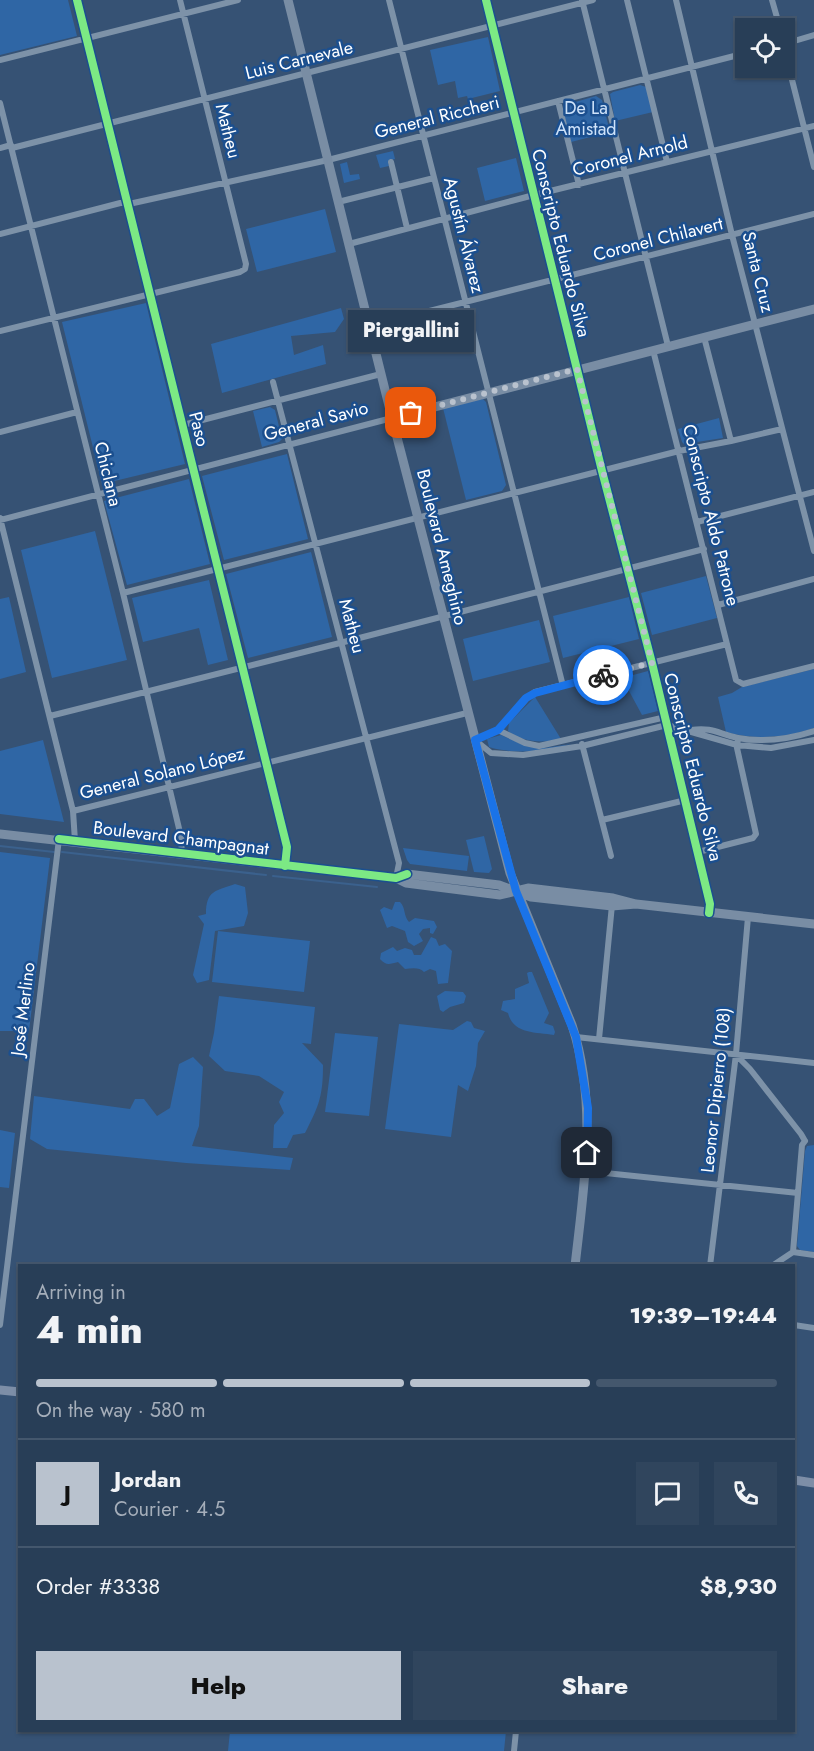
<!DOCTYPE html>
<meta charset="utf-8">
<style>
body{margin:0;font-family:Jost,sans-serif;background:#30455d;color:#f1f3f6;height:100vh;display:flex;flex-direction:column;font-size:22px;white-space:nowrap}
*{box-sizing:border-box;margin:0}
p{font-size:20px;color:#a5aeba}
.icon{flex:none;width:33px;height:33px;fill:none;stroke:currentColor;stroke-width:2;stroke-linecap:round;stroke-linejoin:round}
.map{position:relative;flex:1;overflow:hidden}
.details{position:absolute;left:18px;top:1264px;width:777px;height:468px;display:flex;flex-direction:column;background:#283e57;border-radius:0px;box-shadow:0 2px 4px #0004,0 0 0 2px #44576d}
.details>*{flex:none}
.tools{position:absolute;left:735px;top:18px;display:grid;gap:12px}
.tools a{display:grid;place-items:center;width:60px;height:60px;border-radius:0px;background:#283e57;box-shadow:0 2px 4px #0004,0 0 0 2px #44576d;font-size:30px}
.pin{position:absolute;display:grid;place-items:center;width:51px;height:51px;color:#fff;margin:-26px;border-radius:12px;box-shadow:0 3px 9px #0006}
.courier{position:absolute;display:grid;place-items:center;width:60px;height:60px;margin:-30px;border:4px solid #1a73e8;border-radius:50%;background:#fff;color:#222;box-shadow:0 2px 8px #0007}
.bubble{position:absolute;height:42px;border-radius:0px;background:#283e57;box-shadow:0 2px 4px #0004,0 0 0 2px #44576d;font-size:20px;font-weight:800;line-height:42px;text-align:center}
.summary em{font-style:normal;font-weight:800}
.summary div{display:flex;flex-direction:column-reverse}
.summary{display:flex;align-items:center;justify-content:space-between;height:102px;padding:0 18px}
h1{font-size:39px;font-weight:800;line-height:45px}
.bar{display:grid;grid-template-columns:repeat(4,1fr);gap:9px 6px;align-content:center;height:72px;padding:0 18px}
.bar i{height:8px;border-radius:4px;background:#44576d}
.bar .selected{background:#b9c2ce}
.bar p{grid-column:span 4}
.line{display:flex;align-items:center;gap:15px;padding:0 18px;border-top:2px solid #44576d}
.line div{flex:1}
.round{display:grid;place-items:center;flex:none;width:63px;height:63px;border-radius:0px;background:#30455d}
.cta{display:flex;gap:12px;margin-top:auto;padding:12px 18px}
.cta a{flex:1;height:69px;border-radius:0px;background:#b9c2ce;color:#111;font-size:24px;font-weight:800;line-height:69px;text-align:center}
.cta a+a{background:#30455d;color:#f1f3f6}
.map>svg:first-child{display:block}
.green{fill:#2f66a5}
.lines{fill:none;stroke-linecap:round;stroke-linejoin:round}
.stream{stroke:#3b618d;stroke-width:2}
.street{stroke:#7d92a8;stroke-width:6}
.secondary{stroke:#798da4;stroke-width:9}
.primary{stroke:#7d8ea7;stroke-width:9}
.cycleway-casing{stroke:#1b4f8f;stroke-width:11}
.cycleway{stroke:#7ce984;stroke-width:8}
.done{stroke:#b9c2ce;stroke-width:6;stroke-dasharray:0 10.8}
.route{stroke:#1a73e8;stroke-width:8}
.labels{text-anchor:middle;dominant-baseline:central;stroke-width:5;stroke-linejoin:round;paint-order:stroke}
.street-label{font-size:18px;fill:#fff;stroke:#1b4f8f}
.park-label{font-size:18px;fill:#cfe3fa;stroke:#1b4f8f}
</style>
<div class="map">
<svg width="814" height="1751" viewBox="0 0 814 1751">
<rect width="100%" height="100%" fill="#365274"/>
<path class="green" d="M0 0H68L77 36 0 55Z
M488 37 500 91 468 99 467 96 458 98 455 81 438 85 430 50Z
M640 85 646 87 653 112 615 121 610 94 613 92Z
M596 96 602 100 610 132 571 142 563 110 565 105Z
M393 151 395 159 388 161 389 166 380 168 376 155Z
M516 158 524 191 485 201 477 168Z
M347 162 350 175 359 174 360 179 344 183 340 164Z
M325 209 336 252 257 272 246 229Z
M146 303 185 464 102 484 62 322Z
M341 308 344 319 335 332 291 336 294 355 323 345 326 364 222 393 211 344Z
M483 399 486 402 506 485 502 491 466 500 443 408Z
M270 407 275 410 282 439 279 442 262 447 253 411Z
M719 418 723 438 684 444 682 442 678 429Z
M287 454 308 539 224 560 202 476Z
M189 479 210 564 127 585 104 501Z
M95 531 127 660 52 678 21 550Z
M311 552 332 637 248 658 226 574Z
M706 576 717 618 652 635 641 593Z
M209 580 228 660 208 665 199 628 143 642 132 598Z
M9 597 26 672 0 679V599Z
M629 597 639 639 563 658 553 616Z
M539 620 550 662 473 681 463 639Z
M814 669V728C786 738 754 740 726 732L718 697 732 693 742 687Z
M648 671 658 711 642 715 622 678Z
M535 697 561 739C543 743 523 743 508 731L509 723Z
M501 735 526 746 544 748 572 744C546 751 515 755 489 747L487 739Z
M43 740 64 822 0 814V751Z
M484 836 492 869 489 873 474 872 466 840Z
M403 848 469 856 467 871 410 864 407 860Z
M0 852 50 858 29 1031H0Z
M235 884 245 887 248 913 244 926 215 931 209 980 197 983 193 975 204 924 198 916 206 914C206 890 216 891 235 884Z
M395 902H400C406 908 403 915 409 922L415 918 434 921 437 927 433 934 430 933V928L423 929 419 934 423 941 414 946 408 942 405 931 392 926 387 928 380 910 384 907 392 910Z
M218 931 310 941 304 992 212 982Z
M431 937 436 939 439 946 445 944 452 951 448 983 438 984 436 971 430 969 424 972C420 967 412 968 405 969L398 962C390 964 386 966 380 959L381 953 393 947 397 951 405 948 412 950 414 955H421Z
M529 972H532L549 1013 544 1023 553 1026 555 1032 554 1035C535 1032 513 1034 508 1013L501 1010 503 1001 515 999V989L529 983 527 973Z
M445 991 463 992 466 996 464 1003 450 1007 443 1012 440 1010 437 996Z
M219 996 315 1007 311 1044 302 1043 323 1065C323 1096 319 1106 305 1133L293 1135 287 1148H273L274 1125 284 1113 279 1102 284 1092 259 1076 225 1071 209 1056 214 1033Z
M467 1021 471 1022 474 1028 485 1031 478 1043 476 1066 468 1091 458 1085 451 1137 385 1129 399 1024 453 1030Z
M335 1033 378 1037 369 1116 325 1112Z
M193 1057 203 1067 199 1126 192 1146 293 1158 290 1170 186 1163 47 1149 30 1139 34 1096 130 1109 135 1099H144L157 1116 170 1108 179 1064Z
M0 1130 15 1133 9 1188 0 1187Z
M814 1145V1252L800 1250 797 1246 805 1151 807 1146Z
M230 1731H506L504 1751H228Z"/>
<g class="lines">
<path class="stream" d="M0 846 54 852
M62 852 266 875
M273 876 377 887"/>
<path class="street" d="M77 0 287 847 285 866
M389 0 563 686
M486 0 602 471 652 663 710 904 709 913
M582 0 668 346
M627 0 667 162
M676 0 732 235 814 551
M772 0 780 28
M784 44 814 35
M784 48 814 167
M0 60 238 0
M558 101 579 185
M0 103 123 593 182 841 181 854
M0 148 11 145
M12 148 593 0
M391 162 407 228
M338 202 434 178
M129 204 328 160 746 53
M0 234 128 201
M349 244 534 195 814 126
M370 326 814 214
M0 331 240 272 245 269 246 264 180 0
M704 337 731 441
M653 350 736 680 743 684 814 666
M273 382 399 863 396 878
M183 425 381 374
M0 432 77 412
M0 518 73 811 75 841
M0 520 392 418
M697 522 814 492
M123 593 679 451 731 441 782 429
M718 605 814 579
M727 644 535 692 527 698 498 730 475 740 491 753 523 755 582 746 667 725 737 745 771 748 814 740
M50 716 340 643 704 549
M498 730 525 743 539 746 666 717
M691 730C714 727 718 734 738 738 764 743 789 739 814 731
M582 744 611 856
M73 811 467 713
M602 820 686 800
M698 852 753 838 756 834 737 748 738 738
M576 1037 814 1063
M599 1039 612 905
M736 1055 750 1069 801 1134 805 1141
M586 1171 798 1193
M793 1252 802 1145 805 1141
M793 1252 814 1255
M710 1266 736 1054 748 917
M772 1266 793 1252
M0 1325 59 839
M794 1325 814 1328
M514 1751 516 1731"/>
<path class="secondary" d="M288 0 392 418 510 873 572 1025C598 1105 584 1185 575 1266
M392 418 814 309
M0 834 396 878 407 874 499 885 531 897 612 906 636 904
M396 878 406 883 500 895 528 888 613 898 636 904 814 924"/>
<path class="primary" d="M0 1390 20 1392
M794 1480 814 1483"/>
<g class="cycleway-casing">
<path id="cycleway" d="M77 0 287 847 285 866
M486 0 602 471 652 663 710 904 709 913
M59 839 396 878 407 874"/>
</g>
<use href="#cycleway" class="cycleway"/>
</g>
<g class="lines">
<path class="done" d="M411 413 577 369 652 663 603 675"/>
<path class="route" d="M587 1153 588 1108 576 1037 516 891 475 740 498 730 526 698 535 693 603 675"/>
</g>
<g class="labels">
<g class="street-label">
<text transform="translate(299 60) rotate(-14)">Luis Carnevale</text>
<text transform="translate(437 117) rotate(-14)">General Riccheri</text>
<text transform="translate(228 131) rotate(76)">Matheu</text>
<text transform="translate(630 156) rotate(-14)">Coronel Arnold</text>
<text transform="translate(464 235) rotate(76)">Agustín Álvarez</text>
<text transform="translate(658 239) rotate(-14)">Coronel Chilavert</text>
<text transform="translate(561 243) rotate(76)">Conscripto Eduardo Silva</text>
<text transform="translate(758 272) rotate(76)">Santa Cruz</text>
<text transform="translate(316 421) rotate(-15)">General Savio</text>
<text transform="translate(199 429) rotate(76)">Paso</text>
<text transform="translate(108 474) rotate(76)">Chiclana</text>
<text transform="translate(711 515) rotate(76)">Conscripto Aldo Patrone</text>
<text transform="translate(442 547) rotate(76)">Boulevard Ameghino</text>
<text transform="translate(352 626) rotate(75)">Matheu</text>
<text transform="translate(693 767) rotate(76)">Conscripto Eduardo Silva</text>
<text transform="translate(162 773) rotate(-14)">General Solano López</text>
<text transform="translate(181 838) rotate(7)">Boulevard Champagnat</text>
<text transform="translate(23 1009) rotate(-83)">José Merlino</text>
<text transform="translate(716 1090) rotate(-84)">Leonor Dipierro (108)</text>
</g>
<g class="park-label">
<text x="586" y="108">De La<tspan x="586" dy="21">Amistad</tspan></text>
</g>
</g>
</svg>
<div class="tools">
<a><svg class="icon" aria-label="locate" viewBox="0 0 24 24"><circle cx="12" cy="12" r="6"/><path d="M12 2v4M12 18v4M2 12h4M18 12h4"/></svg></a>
</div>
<div class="pin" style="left:411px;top:413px;background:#ea580c"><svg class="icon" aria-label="bag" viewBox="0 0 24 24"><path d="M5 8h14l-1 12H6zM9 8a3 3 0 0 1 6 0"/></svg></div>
<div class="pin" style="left:587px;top:1153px;background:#1f2937"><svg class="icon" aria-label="home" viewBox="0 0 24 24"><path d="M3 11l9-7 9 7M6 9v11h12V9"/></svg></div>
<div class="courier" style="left:603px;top:675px"><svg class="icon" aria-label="bike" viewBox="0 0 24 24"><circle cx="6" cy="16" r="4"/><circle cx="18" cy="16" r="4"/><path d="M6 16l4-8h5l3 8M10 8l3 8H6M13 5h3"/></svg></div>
<div class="bubble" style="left:348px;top:310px;width:126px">Piergallini</div>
<section class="details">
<div class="summary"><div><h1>4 min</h1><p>Arriving in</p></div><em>19:39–19:44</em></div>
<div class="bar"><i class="selected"></i><i class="selected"></i><i class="selected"></i><i></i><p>On the way · 580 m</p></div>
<div class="line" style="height:108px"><b class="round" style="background:#b9c2ce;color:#111">J</b><div><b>Jordan</b><p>Courier · 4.5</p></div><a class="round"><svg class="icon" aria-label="chat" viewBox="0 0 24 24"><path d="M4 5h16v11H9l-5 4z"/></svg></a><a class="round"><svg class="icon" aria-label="phone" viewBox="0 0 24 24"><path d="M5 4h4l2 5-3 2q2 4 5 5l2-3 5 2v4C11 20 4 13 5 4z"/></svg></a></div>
<div class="line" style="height:78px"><div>Order #3338</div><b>$8,930</b></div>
<div class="cta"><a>Help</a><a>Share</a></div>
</section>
</div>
